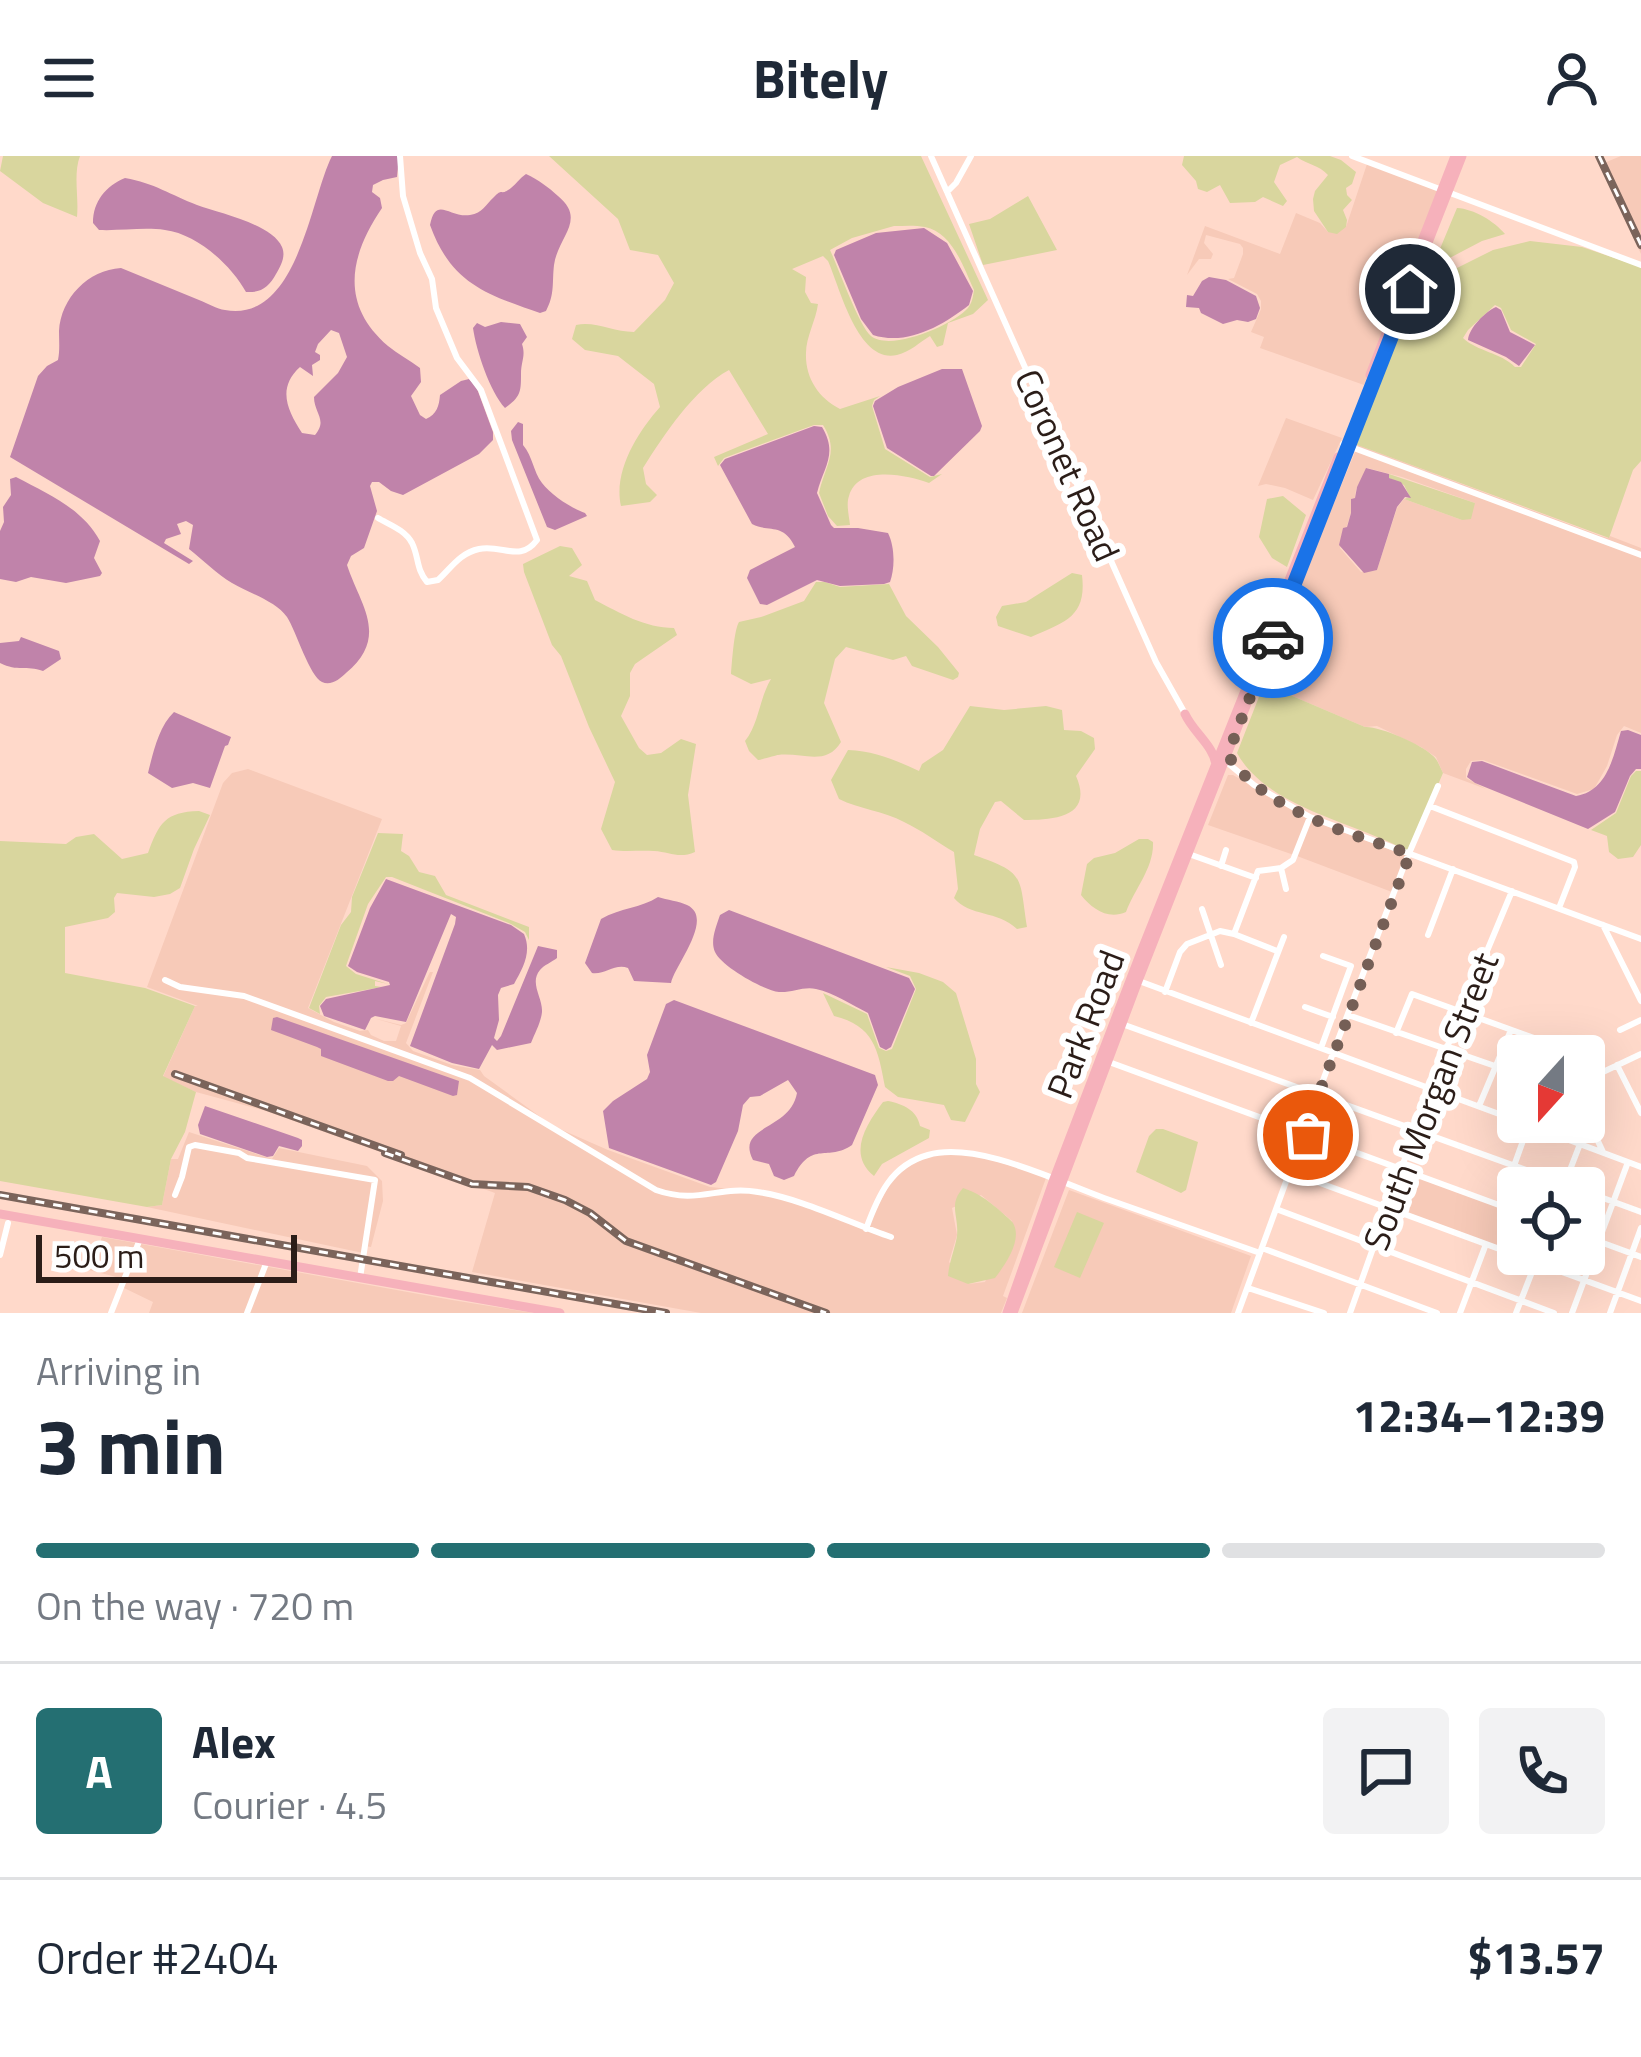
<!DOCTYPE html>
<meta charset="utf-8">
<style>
body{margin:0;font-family:"Titillium Web",sans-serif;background:#f2f2f3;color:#1f2937;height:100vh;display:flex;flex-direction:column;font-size:45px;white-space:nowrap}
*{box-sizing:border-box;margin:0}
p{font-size:39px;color:#747a83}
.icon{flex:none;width:66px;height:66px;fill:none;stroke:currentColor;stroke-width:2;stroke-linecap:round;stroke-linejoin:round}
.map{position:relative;height:1157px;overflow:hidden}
.panel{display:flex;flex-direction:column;background:#fff;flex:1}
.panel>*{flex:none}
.needle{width:78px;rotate:201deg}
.buttons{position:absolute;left:1497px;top:879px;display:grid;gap:24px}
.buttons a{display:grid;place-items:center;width:108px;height:108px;border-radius:12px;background:#fff;box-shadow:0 12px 48px #0002;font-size:60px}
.scale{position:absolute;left:36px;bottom:30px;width:261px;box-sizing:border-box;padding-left:12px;border:6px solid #2b1d18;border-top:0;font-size:33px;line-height:42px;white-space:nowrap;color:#2b1d18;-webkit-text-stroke:9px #fff;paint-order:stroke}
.pin{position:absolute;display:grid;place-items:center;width:102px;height:102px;color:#fff;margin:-51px;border:6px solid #fff;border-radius:50%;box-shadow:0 3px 12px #0007}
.courier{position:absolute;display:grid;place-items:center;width:120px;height:120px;margin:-60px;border:9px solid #1a73e8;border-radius:50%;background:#fff;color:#222;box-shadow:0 3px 15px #0007}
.summary em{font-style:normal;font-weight:700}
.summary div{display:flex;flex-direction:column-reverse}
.summary{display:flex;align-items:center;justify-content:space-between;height:204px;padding:0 36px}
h1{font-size:78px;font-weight:700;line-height:90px}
.bar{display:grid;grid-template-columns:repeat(4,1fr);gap:18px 12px;align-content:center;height:144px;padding:0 36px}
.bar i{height:15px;border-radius:9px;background:#e0e1e3}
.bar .selected{background:#246f72}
.bar p{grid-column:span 4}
.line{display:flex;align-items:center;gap:30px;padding:0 36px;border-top:3px solid #e0e1e3}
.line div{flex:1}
.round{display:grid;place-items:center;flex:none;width:126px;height:126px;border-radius:12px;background:#f2f2f3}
header{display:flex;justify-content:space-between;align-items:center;height:156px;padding:0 36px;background:#fff;font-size:54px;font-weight:700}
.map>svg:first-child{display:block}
.built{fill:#f7cab8;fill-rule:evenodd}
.green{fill:#d9d69e;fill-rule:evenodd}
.water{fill:#c083aa;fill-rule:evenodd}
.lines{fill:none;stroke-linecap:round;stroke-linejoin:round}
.minor{stroke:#fff;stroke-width:6}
.major{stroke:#f6b1bb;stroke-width:9}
.rail-casing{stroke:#7b645b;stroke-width:8}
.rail{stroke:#fff;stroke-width:3;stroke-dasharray:9;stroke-linecap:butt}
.done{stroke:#755f56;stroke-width:12;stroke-dasharray:0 21.6}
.route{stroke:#1a73e8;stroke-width:15}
.labels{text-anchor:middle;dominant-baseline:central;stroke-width:12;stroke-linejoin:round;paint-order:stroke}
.street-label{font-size:36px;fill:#2b1d18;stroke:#fff}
</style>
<header><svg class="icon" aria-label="menu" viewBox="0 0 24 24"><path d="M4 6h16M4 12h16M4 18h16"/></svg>Bitely<svg class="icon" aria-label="person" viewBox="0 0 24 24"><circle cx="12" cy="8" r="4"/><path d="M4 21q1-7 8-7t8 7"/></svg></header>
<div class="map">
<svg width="1641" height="1157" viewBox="0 0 1641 1157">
<rect width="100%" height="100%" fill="#ffd9ca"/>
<path class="built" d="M1621 0H1641V98L1599 9Z
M1367 8 1440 34 1364 229 1260 192 1264 181 1251 176 1261 153V145L1257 138 1228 123 1234 122 1243 98V92L1240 88 1206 79 1204 87 1213 98 1211 103H1199L1187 119 1205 70 1280 98 1296 57 1320 67 1328 76 1346 71Z
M1286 262 1342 282 1313 344 1285 332 1266 328 1258 330Z
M1358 289 1601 380 1608 382 1610 380 1641 392V577L1624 570 1617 579 1607 610 1594 633 1577 638 1483 604 1471 605 1466 613V622L1486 633 1443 617 1436 601 1421 591 1377 570 1365 571 1264 528 1312 400ZM1367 312 1402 321 1475 347 1462 364 1404 343 1397 352 1377 414 1361 416 1340 392 1351 357V343L1355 342 1356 333Z
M248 613 382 663 308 852 334 866 360 875 368 874 371 879 384 885H396L401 870 373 862 401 869 406 867 426 824 430 816H433L406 887 413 895 452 909 480 914 484 920 553 970 608 994 710 1031 774 1037 866 1073 895 1018 932 996 968 997 1043 1019 1046 1022 1003 1140 1007 1142 1001 1157H701L472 1116 495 1037 266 955 196 936 163 921 195 850H198L147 831 223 627 232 617ZM981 1039 1012 1065 985 1126 968 1128 949 1106 957 1079 952 1052Z
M1228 619H1233L1307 662 1294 699 1208 669Z
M1311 664 1407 700 1392 736 1297 700Z
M189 976 272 1003 279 992 367 1010 382 1025 383 1045 371 1091 365 1090 363 1097 147 1051 162 1049 171 1003H178Z
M1400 1013 1518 1056V1098H1539L1536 1106 1386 1051Z
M1069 1034 1251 1100 1231 1157H1022Z
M102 1081 452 1144 534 1157H149L153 1146 122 1131 124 1123 89 1114Z"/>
<path class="green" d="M3 0H80C73 18 79 41 77 61L43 47 0 15Z
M549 0H921L988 144 973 158 948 167 943 189 937 191 930 180C920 186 910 196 897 199 858 208 840 132 828 105L823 100 792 113 806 121 805 136 811 147 818 148C816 164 806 181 806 197 805 221 818 242 840 253L880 240 874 244 872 250 885 293 930 321 942 318 929 327C907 319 858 308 849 340 846 348 849 360 850 369L837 370 828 360 819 337C825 309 840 296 823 269H814L724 302 718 310 714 301 768 278 729 214C694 233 664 279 643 312L646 328 657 339 650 346 621 350C613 315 638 276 660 251L654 228 618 200 585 194 572 183 576 169C596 165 613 176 634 176L665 144 674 127 658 99 630 94 618 63ZM894 70C904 70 915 69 925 71 952 76 964 112 974 134 973 141 972 147 968 152 953 169 891 196 871 180 859 170 838 111 830 94L852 82Z
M1184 0H1330L1341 4 1356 16 1352 28 1346 32 1347 39 1352 44 1343 54 1347 64 1346 71 1337 78 1328 76 1314 55 1313 43 1315 35 1328 19C1319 9 1308 9 1297 1L1280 9 1274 26 1287 45 1283 50 1263 41 1255 46 1230 47 1220 29 1207 36 1198 33 1196 25 1182 9Z
M1028 40 1057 94 983 109 969 68 990 63Z
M1457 52C1474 53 1494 65 1505 78L1482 85 1442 106 1437 100Z
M1530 85 1582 91 1641 111V305L1633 314 1609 382 1352 287 1399 168 1420 138 1443 119 1493 94ZM1495 149 1501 152 1511 174 1536 188 1521 211H1515C1500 196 1478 196 1463 182L1468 174Z
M1389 318 1475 347 1471 363 1462 364 1404 343 1410 341 1404 329 1389 322Z
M1283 340 1306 359 1287 411 1272 402 1259 381 1267 343Z
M560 390 572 392 582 409 569 420 587 425 595 444C620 457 645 472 674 472L677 479 635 508 630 517V540L621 560 639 592 647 599 661 597 681 583 696 588 688 639 695 696C679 703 670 696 654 695 639 694 626 696 612 694L601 673 615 626 589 571 561 500 552 489 524 416 523 408Z
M1072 417 1082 419C1087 461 1065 466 1031 481L998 470 996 461 1002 450 1026 446Z
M816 426H825L840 431 889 428 906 460 938 491 959 517 958 521 953 524 912 510 906 500 893 504 846 491 835 503 824 547 841 586C826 611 802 596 778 599 777 599 760 604 758 604L749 595 745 585C759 568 759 543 771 523L751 528 731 518C732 506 734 474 739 466L761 461 804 445Z
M1264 528 1365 571C1379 570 1421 588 1432 599 1438 604 1439 609 1443 617L1409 696C1357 666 1268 653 1237 597Z
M970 550 1004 554 1046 550 1062 554 1064 574 1081 575 1094 582 1095 593 1076 620C1094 661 1054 664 1024 664L1001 645 995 646 980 673 974 699C1026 717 1019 720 1027 771L1017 773C997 754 970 761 954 742L958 733 954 696C937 686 921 674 904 666 884 655 859 653 839 643L831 624 848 594C875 595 895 604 919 615L922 608 943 594Z
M1636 615H1641V689L1633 701 1618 703 1609 696 1607 680 1591 674 1616 657 1631 620Z
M199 655 210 659 194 693 180 732 170 738 154 741 117 737 114 742 115 756 108 762 65 771V817L145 832 195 850 163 920 196 936 185 976 171 1003 162 1049 147 1051 0 1025V685L66 688 76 681 94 678 122 703 148 697C159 667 165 656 199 655Z
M378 677 403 678 401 695 409 700 419 716 435 720 446 739 529 771V784L525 776 511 768 392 721H386L368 748 346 810 356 818 388 828 375 825V830L382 831 326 841 319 850 320 858 309 852 341 769 351 756 352 741Z
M1139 683H1148L1153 686C1154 712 1135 732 1126 756 1108 764 1092 753 1081 739L1087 708 1094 702 1115 697Z
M886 811 919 817 943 826 956 837 976 903V928L980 936 965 966 951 964 944 949 898 941 885 931C878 893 874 870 834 860L823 837 867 858 879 892 886 895 892 893 916 833 910 820Z
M888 945C903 948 917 954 920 970L930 974 929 982 882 1008 874 1020C847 998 866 969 883 946Z
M1156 973H1163L1198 986 1186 1034 1181 1037 1136 1016 1149 980Z
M963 1032C978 1037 986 1043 998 1053 1000 1055 1011 1064 1013 1067 1023 1084 1005 1109 995 1122L968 1128 948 1120C949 1106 955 1093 957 1080 959 1059 948 1049 963 1032Z
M1077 1056 1104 1067 1080 1122 1054 1111Z"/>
<path class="water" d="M332 0H399L397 21 383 24 373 29 372 36 380 42 382 52C350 99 339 148 388 190 398 198 409 204 420 212L421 226 411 240 420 259 426 263C437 258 439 250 440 239L461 225 469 223 476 230 493 276V284L479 298 403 339 391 335 379 326H372L370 330 377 355 364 392 351 400 347 409C360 449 390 480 346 517 340 523 331 530 322 526 310 521 296 475 287 461 276 445 249 437 232 427 217 418 203 404 189 393L193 369 186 365 177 368 181 378 166 383 164 387 193 405 189 408 10 301 38 220 47 210 58 204C60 194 59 185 59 175 61 142 88 114 121 112 147 123 173 133 199 144 207 147 217 153 225 154 298 167 310 43 332 0ZM331 174 339 177 347 201 338 217 314 241C314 257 328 264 315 279L302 277C287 254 277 232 300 211L313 220 312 209 320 204V199L315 196 318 188Z
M526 18C539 24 548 31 558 40 587 64 558 80 554 109 552 126 555 138 546 155L540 157C485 138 451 127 430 69 436 39 449 62 470 59 483 57 485 49 494 41 504 31 499 41 511 32 516 28 520 22 526 18Z
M125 22C154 27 171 39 197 49 219 57 272 68 282 91 286 100 281 110 276 118 269 131 261 137 246 136 231 109 197 78 165 74 144 71 120 75 99 74L93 67C93 45 106 30 125 22Z
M924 72 947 87 973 135 969 149C942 170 907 190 873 179L861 163 834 99 836 94 876 77Z
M1209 121 1226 124 1256 140 1260 152 1256 163 1248 166 1237 164 1223 168 1201 157 1199 152 1186 151 1187 139 1193 140 1202 125Z
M1496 151 1501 154 1510 176 1535 189 1519 210 1506 201 1468 184C1469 172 1485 156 1496 151Z
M501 166 520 168 527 181 522 188C526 200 521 205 521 218 521 235 521 241 505 252 490 236 476 194 473 172L477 167 485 171Z
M942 213H962L982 270 980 275 934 320H931L887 292 873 250 875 245 898 231Z
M518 266 523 268V289C533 301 533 315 542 327 551 339 571 352 585 357L587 360 555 374 547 371 512 284 511 275Z
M814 270 822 271C838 298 824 310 817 337L831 369 834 372H858L888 377C895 391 895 412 890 426L884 428 840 430 817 424 767 449 760 448 747 422 750 414 795 391C783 366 770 377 752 368L720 309 725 303Z
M1366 312 1389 318V322L1401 326 1411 342 1405 341 1397 351 1377 414 1364 417 1339 389 1343 372 1347 371 1351 357V343L1355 342 1357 331Z
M16 321C48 338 82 352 100 385L94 402 102 417 100 420 66 427 31 421 16 426 0 423V375L4 366 3 351 11 339 10 323Z
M21 481 59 495 61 503 43 515C26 509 18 516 0 507V487L19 485Z
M174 556 231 581 228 589 225 590 210 632 193 627 172 632 148 617C153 597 159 570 174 556Z
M1628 574 1641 579V613H1636L1630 620 1615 656 1588 673 1475 627 1467 621 1472 606 1482 605 1576 640C1607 635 1613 602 1621 575Z
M386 723 511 769 524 778C532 796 523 812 514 828L501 832 498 839 499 864 494 882 497 885 501 880 538 790 557 794V802C552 806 544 809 540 814 529 827 543 842 542 856 541 866 535 877 531 887L497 894 492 889 479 913 452 907 410 890 455 768 456 761 451 758 406 866 375 860 371 862 365 874 324 860 320 850 326 843 390 829 389 826 357 816 348 810 370 752Z
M658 741C667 744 679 745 687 749 715 762 675 809 671 827L634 825 628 812C615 807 605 819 592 817L585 807 601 763C620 752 641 752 658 741Z
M729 754 909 822 915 833 891 891 886 894 880 891 868 857C852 849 834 837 816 833 804 830 791 837 779 836 763 834 721 810 715 796 710 785 716 771 720 759Z
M674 844 875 919 878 929 852 989C828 1006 812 984 794 1020L784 1024 774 1020 769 1008 753 1004C735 969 790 975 797 937L788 924 760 940 750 941 743 949 738 975 716 1026 711 1029 609 992 603 955 613 945 647 923 650 916 647 899 666 848Z
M277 861 459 925 457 939 453 940 399 920 393 925H388L321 900V893L317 891 271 874 273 862Z
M205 950 298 982 302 984V990L298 995 279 990 273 1000 267 1001 200 978 198 969Z"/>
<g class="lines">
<path class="minor" d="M931 0 1156 506 1187 561
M1352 0 1641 109
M947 36 956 27 971 0
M1417 107 1434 117 1445 131
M1343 288 1641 399
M378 362C390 369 405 374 412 387 419 401 416 413 427 426L438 424C451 412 460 397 479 393 502 388 520 407 537 384L481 234 457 202 436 152 432 123 420 97 403 40 400 0
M1223 603 1254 629 1310 661 1641 783
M1430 650 1574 706 1575 711 1559 752
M1186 697 1256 722
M1221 710 1226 694
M1281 712 1286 733
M1202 753 1221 809
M1603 769 1641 845
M1234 778 1258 715 1281 712 1293 704 1310 661
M1428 779 1453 713
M165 824 180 831 244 840 470 922 656 1034C698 1049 719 1029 758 1036 800 1042 850 1067 891 1081
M1139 825 1518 965
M1165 836 1180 796 1187 788 1210 779 1220 775 1234 778 1277 795
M1305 851 1333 861
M1348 859 1518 918
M1251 867 1284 781
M1122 868 1576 1032
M1620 874 1641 864
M1396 877 1412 838 1559 891 1555 900
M1321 892 1351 810 1323 800
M1109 906 1518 1056
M1617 909 1641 957
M1584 925 1641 898
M1479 950 1511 874
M1584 955 1603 996
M1521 966 1641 1011
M1290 1016 1641 1145
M1563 1032 1580 988
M1584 1035 1641 1056
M175 1039 182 1021 189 991 195 989 239 997 247 1002 375 1024 360 1122
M1500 1049 1529 968
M1276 1053 1554 1157
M866 1073C878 1040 891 1009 928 999 977 985 1057 1025 1104 1042 1156 1060 1208 1079 1260 1097
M1584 1080 1641 1101
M1262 1092 1437 1157
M0 1099 8 1067
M1248 1132 1324 1157
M111 1157 140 1083
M247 1157 267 1105
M1238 1157 1333 897 1407 702 1438 630
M1350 1157 1430 932 1512 735
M1460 1157 1486 1088
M1516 1157 1539 1098
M1572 1157 1628 1006
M1610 1157 1641 1072"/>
<path class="major" d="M1370 219 1455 0
M1185 558C1193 576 1214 590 1216 609
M0 1058 560 1157
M1007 1157 1054 1023 1141 796 1338 301
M1013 1157 1138 825 1462 0"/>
<g class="rail-casing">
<path id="rail" d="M1599 0 1641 89
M175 918 401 999
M385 997 472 1028 528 1031 565 1044 590 1057 626 1085 826 1157
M0 1039 666 1157"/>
</g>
<use href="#rail" class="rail"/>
</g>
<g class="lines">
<path class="done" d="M1273 482 1231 590V605C1275 658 1347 676 1410 698L1304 977 1308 979"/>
<path class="route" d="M1273 482 1410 133"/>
</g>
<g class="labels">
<g class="street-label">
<text transform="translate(1068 309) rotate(66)">Coronet Road</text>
<text transform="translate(1085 868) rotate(-69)">Park Road</text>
<text transform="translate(1430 945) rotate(-69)">South Morgan Street</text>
</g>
</g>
</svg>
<div class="buttons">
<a><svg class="needle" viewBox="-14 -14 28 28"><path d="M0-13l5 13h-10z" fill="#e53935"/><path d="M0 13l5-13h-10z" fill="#747a83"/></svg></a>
<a><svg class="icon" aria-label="locate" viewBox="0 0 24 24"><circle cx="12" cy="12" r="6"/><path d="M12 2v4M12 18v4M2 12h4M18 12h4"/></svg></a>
</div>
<div class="scale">500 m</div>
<div class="pin" style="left:1308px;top:979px;background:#ea580c"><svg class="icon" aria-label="bag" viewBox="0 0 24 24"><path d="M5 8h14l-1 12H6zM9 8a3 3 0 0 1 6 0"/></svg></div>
<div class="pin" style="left:1410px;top:133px;background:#1f2937"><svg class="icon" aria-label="home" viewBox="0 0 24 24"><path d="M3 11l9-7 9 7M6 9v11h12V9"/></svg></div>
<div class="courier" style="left:1273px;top:482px"><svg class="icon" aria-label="car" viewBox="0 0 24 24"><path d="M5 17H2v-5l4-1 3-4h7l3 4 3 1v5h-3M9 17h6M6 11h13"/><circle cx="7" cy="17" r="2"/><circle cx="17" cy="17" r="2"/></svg></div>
</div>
<section class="panel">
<div class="summary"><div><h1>3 min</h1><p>Arriving in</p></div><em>12:34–12:39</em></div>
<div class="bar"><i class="selected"></i><i class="selected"></i><i class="selected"></i><i></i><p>On the way · 720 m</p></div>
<div class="line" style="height:216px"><b class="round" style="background:#246f72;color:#fff">A</b><div><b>Alex</b><p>Courier · 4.5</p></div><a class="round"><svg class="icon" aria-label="chat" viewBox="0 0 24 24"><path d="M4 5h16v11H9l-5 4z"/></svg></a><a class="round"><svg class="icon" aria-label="phone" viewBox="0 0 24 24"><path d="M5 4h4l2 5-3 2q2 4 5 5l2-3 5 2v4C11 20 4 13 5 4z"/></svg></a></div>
<div class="line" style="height:156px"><div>Order #2404</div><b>$13.57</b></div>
</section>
